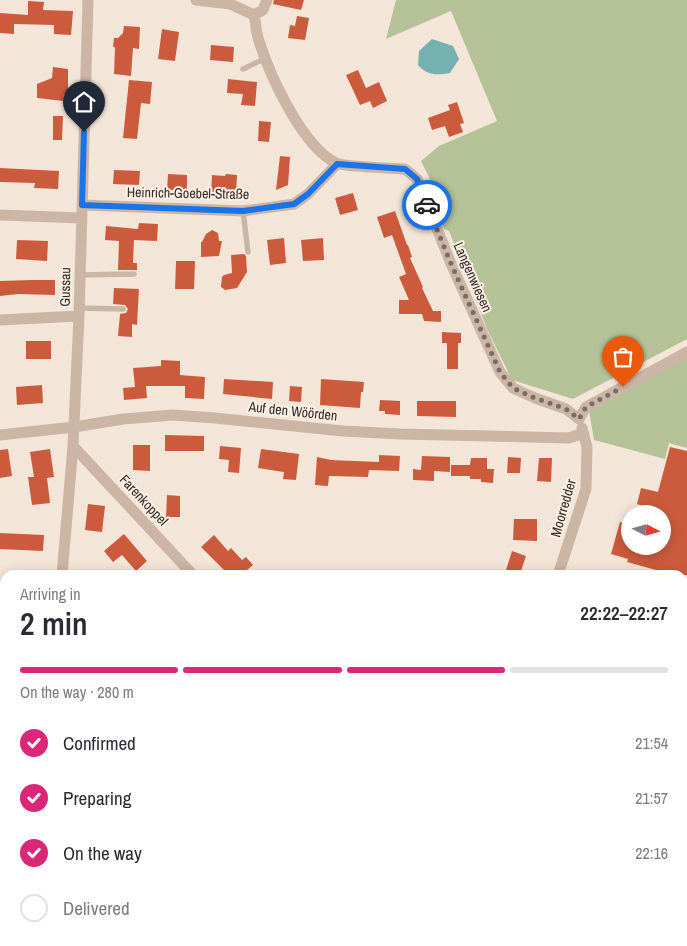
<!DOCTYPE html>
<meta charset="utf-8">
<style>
body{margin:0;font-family:"Archivo Narrow",sans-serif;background:#f2f2f3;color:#2b2b33;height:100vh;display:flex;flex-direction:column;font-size:19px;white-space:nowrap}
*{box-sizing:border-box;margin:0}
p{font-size:16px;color:#7c7c81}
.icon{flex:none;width:28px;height:28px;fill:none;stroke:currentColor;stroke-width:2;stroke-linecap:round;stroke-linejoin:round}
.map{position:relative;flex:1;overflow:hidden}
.panel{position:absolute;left:0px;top:570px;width:688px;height:376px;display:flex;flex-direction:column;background:#fff;border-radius:15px 15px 0 0;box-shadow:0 2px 12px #0003}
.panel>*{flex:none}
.needle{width:32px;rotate:96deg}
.controls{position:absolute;left:621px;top:505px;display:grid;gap:10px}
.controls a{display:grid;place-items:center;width:50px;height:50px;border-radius:50%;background:#fff;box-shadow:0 2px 12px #0003;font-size:25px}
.pin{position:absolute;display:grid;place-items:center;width:42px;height:42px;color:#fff;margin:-51px -21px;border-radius:50% 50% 50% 0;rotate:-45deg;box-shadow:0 0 5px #0007}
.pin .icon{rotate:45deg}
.courier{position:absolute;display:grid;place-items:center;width:50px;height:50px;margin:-25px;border:4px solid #1a73e8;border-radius:50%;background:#fff;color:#222;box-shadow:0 1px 6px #0007}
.summary em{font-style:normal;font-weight:600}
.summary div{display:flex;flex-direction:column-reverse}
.summary{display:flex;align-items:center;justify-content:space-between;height:85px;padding:0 20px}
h1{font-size:32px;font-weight:600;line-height:38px}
.bar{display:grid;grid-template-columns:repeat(4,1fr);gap:8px 5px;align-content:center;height:60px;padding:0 20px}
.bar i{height:6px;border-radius:4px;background:#e1e1e2}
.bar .current{background:#db2777}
.bar p{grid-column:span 4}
ol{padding:0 20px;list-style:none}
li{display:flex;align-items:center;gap:15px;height:55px}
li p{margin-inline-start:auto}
li .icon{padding:5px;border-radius:50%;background:#db2777;color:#fff;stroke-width:4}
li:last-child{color:#7c7c81}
li i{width:28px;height:28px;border:2px solid #e1e1e2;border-radius:50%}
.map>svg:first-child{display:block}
.green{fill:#b5c298}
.water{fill:#76b1b1}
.building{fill:#cc5b3d}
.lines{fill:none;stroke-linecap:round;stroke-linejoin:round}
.lane{stroke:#cbb5a4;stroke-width:5.5}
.street{stroke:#cbb5a4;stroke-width:11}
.done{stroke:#786c65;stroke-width:5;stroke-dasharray:0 9}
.route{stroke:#1a73e8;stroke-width:6}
.labels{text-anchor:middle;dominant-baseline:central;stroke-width:4;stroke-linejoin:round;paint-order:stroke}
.street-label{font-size:14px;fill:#362b26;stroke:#faf0e5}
</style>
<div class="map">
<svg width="687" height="946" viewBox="0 0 687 946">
<rect width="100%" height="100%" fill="#f3e6d9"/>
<path class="green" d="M396 0H687V339L573 399 512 380 487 329 449 231 444 229 433 202 429 177 421 161 439 146 497 121 451 11 386 39Z
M687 356V448L669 443 665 459 594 440 589 411Z
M687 739V946H418L419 941H682V740Z
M314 941H384L397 946H313Z"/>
<path class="water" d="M432 39 453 46 459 59 450 73C437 75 427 76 418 65L419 51Z"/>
<path class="building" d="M274 0H304L301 10 273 4Z
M28 1 44 2 43 10 73 11 71 35 54 34V25L14 24V34L0 33V13L28 15Z
M297 16 309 18 305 40 288 38 290 25 295 26Z
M124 26 140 27 139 49 133 48 131 76 114 74 115 47H113L114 38H118L123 33Z
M162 29 179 32 175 61 158 59Z
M211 45 234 47 233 62 210 60Z
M53 67 68 69V95L64 94 63 101 37 98V84L52 78Z
M358 70 366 88 379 82 387 101 373 108 370 101 360 105 346 75Z
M228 79 257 82 255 106 241 105 243 94 227 93Z
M129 80 152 82 150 104 141 103 137 139 123 138Z
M457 102 464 123 460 124 463 132 449 137 445 126 432 130 428 118 450 110 448 105Z
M53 116H63L62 140H53Z
M259 121 271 122 269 142 258 141Z
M280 156 290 157 288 185 276 190Z
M0 168 59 171 58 189 34 188 35 183 0 182Z
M114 170 140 171 139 185 113 184Z
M168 174 187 175V190H167Z
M226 174 237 175 236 193 211 194 212 175 225 176Z
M353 193 358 210 340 215 335 198Z
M395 211 407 245H408L412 257 410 258 423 287 422 288 433 311H441V322L424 321 422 314H399V300H409L399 277 406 274 392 235 384 238 377 217Z
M139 223 158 224 157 241 134 240 133 263H137V270H118L119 241 105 240 106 226 138 229Z
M212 230 218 233 219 241H222L219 256 201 257V242H202L206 234Z
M284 238 286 263 270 265 267 240Z
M323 238 324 260 303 261 301 240Z
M17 240 48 241 47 261 16 259Z
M244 254 246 256 247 272 237 288 225 290 221 287 222 277 224 275 232 273 231 255Z
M176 261H195L194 289H175Z
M33 280H55V295L18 294 0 296V281Z
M114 288 139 289 137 325 132 324V337L118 336 120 314 126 313 128 309 125 305 113 304Z
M442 332 461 333V343H458V369H447V343H442Z
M26 341H51V359H26Z
M161 360 180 361V375L205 377 204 399 185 398V386H146L147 398 124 400 123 388 135 387 133 368 161 366Z
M224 379 273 382 272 399 223 394Z
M321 379 364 382 363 392H361L360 408 320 405Z
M42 385 43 403 17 405 16 387Z
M290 386 302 387 301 402 289 401Z
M380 400 400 401V415L385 414V411H379Z
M417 401H456V417L417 416Z
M165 435 204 436V451H165Z
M133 445H150V471L133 470Z
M220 446 241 448 239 473 228 472 229 460 219 459Z
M670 447 687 451V575H674L627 562 628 559 611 554 620 522 630 525V546H662V513L637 504 641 488 658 492Z
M8 449 12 476 0 478V450Z
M50 449 54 477 47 478 50 503 32 505 28 477H34L30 452Z
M261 449 299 454 296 480 283 479 284 472 258 468Z
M379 455 400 456 399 471 369 470 368 477 329 476 328 486 315 485 317 457 331 460 379 462Z
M422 456 450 457V472L434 471V481L413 480V469L421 470Z
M508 457 521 458 520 473H507Z
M471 458H487V469H494L493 483 481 482V479H470V476H451V465H470Z
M539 458H552L551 482 537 481Z
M167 495 180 496V517H166Z
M88 504 105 506 102 532 85 530Z
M514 519H537V541L513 540Z
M0 533 44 535 43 551 0 549Z
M124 534 147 561 136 571 122 555 113 562 104 551Z
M214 535 228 551 231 548 242 560 246 557 253 565 241 575H229L201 547Z
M512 551 526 556 520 574 506 570Z"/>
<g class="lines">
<path class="lane" d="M243 69 266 58
M243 211 248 252
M80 275 134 274
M79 308 123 309
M0 672 5 671
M0 874H5
M9 946 43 944"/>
<path class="street" d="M196 0 230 4 254 15
M254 15C256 23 256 33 259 41 270 76 302 146 336 163 345 167 392 168 405 169L417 179 452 266 500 372 513 388 535 398 566 409 579 419
M254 15 263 10 267 0
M82 205 243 211 294 204 308 194 337 164
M0 215 82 218
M0 320 79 316
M579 419 586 407 687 352
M0 435 74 427 123 419 173 415 215 418 343 431 400 434 569 438 583 433
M73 446 193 575
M62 575 73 446 79 316 88 0
M558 575 586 489 587 447 582 428
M0 708H5
M43 941V946
M313 946 314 941"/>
</g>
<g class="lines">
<path class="done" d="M427 205 452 266 500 372 513 388 535 398 566 409 579 419 586 407 623 387"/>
<path class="route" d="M84 132 82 205 243 211 294 204 308 194 337 164 405 169 417 179 427 205"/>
</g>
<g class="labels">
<g class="street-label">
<text transform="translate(188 193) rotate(1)">Heinrich-Goebel-Straße</text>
<text transform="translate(473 277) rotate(66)">Langenwiesen</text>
<text transform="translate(65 287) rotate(-89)">Gussau</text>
<text transform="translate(293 411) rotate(6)">Auf den Wöörden</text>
<text transform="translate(144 500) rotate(47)">Farenkoppel</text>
<text transform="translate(563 508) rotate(-74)">Moorredder</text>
</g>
</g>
</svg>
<div class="controls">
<a><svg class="needle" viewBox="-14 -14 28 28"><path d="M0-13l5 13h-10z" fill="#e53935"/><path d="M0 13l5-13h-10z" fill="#7c7c81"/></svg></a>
</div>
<div class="pin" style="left:623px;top:387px;background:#ea580c"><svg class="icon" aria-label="bag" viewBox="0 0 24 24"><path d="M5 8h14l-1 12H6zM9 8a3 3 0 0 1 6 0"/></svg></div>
<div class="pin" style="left:84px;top:132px;background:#1f2937"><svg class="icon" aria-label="home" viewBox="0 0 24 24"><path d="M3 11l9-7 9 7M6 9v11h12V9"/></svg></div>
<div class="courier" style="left:427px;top:205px"><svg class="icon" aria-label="car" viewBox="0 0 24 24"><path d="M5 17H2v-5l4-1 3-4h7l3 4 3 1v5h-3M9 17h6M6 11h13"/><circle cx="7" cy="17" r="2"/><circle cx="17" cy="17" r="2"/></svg></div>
<section class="panel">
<div class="summary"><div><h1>2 min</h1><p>Arriving in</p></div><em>22:22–22:27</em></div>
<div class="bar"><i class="current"></i><i class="current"></i><i class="current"></i><i></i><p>On the way · 280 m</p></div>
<ol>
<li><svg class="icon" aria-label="check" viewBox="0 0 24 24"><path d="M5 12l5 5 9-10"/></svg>Confirmed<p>21:54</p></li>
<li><svg class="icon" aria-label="check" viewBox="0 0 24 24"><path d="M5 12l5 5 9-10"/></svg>Preparing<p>21:57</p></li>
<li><svg class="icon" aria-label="check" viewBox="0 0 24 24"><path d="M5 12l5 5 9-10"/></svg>On the way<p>22:16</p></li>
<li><i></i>Delivered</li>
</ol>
</section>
</div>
